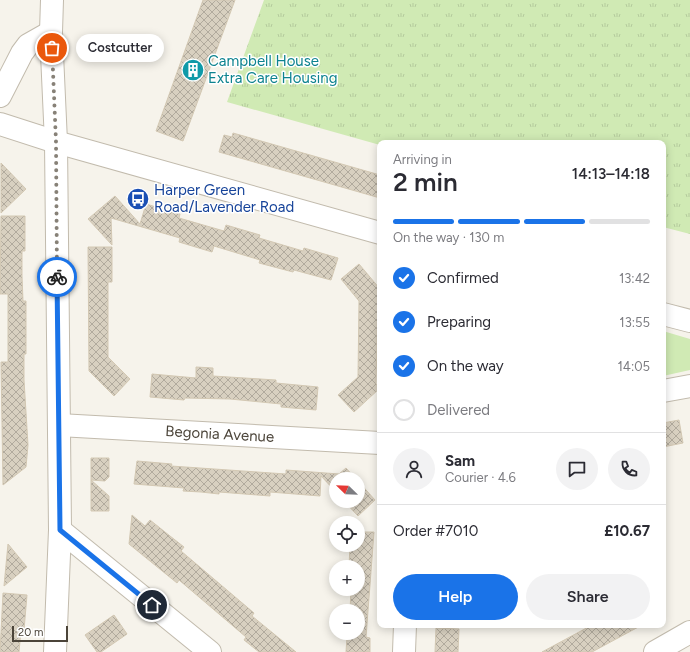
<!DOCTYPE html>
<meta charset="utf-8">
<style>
body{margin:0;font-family:Figtree,sans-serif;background:#f2f2f3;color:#2b2b33;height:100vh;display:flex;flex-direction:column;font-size:15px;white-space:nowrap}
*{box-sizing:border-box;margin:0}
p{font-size:13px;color:#7c7c81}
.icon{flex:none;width:22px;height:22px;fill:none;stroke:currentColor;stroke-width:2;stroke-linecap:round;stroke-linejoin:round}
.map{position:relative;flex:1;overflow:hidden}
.panel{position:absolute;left:377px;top:140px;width:289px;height:488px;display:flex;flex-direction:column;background:#fff;border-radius:8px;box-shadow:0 2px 10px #0003}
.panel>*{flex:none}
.needle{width:26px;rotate:293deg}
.tools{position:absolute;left:329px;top:472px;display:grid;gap:8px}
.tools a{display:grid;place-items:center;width:36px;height:36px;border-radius:50%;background:#fff;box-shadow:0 2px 10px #0003;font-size:20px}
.scale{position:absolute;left:12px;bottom:10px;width:56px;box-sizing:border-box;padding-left:4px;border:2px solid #4b4439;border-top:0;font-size:11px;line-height:14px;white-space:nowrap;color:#4b4439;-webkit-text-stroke:3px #fff;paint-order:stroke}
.pin{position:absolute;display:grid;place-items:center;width:34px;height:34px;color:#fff;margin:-17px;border:2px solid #fff;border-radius:50%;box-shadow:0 1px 4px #0007}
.courier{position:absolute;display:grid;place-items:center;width:40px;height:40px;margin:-20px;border:3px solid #1a73e8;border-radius:50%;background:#fff;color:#222;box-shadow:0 1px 5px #0007}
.bubble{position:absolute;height:28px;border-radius:14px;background:#fff;box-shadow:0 2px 10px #0003;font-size:13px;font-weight:600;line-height:28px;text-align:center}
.head em{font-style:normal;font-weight:600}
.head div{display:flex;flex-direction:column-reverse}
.head{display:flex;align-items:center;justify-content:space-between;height:68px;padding:0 16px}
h1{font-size:26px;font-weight:600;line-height:30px}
.bar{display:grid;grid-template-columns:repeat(4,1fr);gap:6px 4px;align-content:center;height:48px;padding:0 16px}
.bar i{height:5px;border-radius:3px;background:#e1e1e2}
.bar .current{background:#1a73e8}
.bar p{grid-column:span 4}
.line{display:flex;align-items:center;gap:10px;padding:0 16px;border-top:1px solid #e1e1e2}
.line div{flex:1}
.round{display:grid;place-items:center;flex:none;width:42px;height:42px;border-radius:21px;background:#f2f2f3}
ol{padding:0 16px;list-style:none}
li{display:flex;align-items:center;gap:12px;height:44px}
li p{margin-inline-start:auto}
li .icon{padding:4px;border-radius:50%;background:#1a73e8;color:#fff;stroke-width:4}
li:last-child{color:#7c7c81}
li i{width:22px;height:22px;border:2px solid #e1e1e2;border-radius:50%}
.primary-button{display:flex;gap:8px;margin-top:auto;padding:8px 16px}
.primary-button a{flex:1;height:46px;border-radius:24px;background:#1a73e8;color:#fff;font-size:16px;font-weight:600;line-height:46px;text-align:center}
.primary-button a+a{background:#f2f2f3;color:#2b2b33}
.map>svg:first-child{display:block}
.green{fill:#d0eab4}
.park{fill:url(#park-tufts)}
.building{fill:url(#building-cross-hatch);stroke:#d3c8b3}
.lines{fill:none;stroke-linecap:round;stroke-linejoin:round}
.minor-casing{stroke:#c2bbad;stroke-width:24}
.tertiary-casing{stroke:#c2bbad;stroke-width:24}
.minor{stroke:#fff;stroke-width:22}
.tertiary{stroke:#fff;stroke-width:22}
.done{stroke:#878177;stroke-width:4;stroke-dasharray:0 7.2}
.route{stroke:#1a73e8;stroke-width:5}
.labels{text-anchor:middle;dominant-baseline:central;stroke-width:3;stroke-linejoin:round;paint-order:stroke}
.culture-label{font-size:15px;fill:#0d838f;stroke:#fff;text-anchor:start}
.transit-label{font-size:15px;fill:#164399;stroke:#fff;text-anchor:start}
.street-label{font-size:15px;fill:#4b4439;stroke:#fff}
</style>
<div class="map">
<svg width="690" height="652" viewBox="0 0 690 652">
<defs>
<pattern id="park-tufts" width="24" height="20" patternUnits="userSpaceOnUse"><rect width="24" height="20" fill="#d0eab4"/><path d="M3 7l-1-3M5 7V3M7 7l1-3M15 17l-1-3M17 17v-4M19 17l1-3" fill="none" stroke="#b4ca9c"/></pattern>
<pattern id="building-cross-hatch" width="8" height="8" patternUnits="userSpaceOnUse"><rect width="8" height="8" fill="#d8d0c0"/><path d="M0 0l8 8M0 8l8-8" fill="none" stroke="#b1aa9d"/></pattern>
</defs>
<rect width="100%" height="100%" fill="#f6f3eb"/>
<path class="green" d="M663 331 690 339V370L663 376Z"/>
<path class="park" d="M264 0H690V234L663 227V143H380V145L227 102Z"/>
<path class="building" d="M203 0H235L183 141 156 131Z
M233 133 380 175V198L219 152 224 135 232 137Z
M1 163 26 189 1 213Z
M115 196 140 224 146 204 180 214 179 218 224 231 226 225 260 235 259 238 303 251 304 248 338 258 331 280 294 270 293 272 259 263 260 260 214 246 212 252 179 242 180 238 111 218 112 245 88 219Z
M1 216H25V251H22V276L23 301H26V354H24V380L28 445 26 467 3 485 1 362H8V294H0Z
M88 247H112V282H108V357L130 379 114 396 89 371Z
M359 264 380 289 378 294 376 384 380 388 354 412 338 395 358 377 359 301 341 279Z
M196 367 213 368V376L276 380V383L318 387 316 410 281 407V404L230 399 185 398 184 400 150 397 152 374 196 378Z
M679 420 683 443 663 447V423Z
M91 458H109V477L105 481 91 480 109 496V511H91Z
M137 461 172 464 171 466 286 474V470L339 474 346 468 356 479H336V492L321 476 320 496 270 492V496L219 492V494L201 492 183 491 184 488 134 484Z
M358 481 375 500 358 516 344 501H358Z
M132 515 145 526 150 520 170 536 184 547 181 551 254 613 252 616 296 652H259L244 640 246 637 179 580 177 583 129 544Z
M358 532H374L366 637 370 638V652H346L347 637H349V633H358V611H350L351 589H358V567H349L350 545H358Z
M8 544 27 567 4 586Z
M3 593 27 595 24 630H21L19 652H0Z
M114 615 127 634 101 652H97L85 635Z
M592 625H642L592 652H542Z
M436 628 459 629 458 652H435Z"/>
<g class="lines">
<g class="minor-casing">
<g id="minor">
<path d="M0 96 22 53 28 45 51 32"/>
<path d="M0 124 56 142 380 233"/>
<path d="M663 314 690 321"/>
<path d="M663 391 690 386"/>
<path id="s1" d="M59 425 380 443"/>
<path d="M60 530 210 652"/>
<path d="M404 652 405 625"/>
<path d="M655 652 690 632"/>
</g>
</g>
<g class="tertiary-casing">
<path id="tertiary" d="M52 0 51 32 56 142 60 530 55 652"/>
</g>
<use href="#minor" class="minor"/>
<use href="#tertiary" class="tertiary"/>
</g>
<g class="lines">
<path class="done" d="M52 48 56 142 57 277"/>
<path class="route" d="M57 277 60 530 152 605"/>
</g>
<defs>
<g id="building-disc" transform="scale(1.15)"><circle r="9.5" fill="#0f9aa8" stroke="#fff"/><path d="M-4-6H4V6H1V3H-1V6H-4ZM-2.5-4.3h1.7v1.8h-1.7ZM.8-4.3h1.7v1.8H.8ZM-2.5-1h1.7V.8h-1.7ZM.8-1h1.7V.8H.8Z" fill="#fff"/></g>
<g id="bus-disc" transform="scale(1.15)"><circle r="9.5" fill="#1a4fb4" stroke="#fff"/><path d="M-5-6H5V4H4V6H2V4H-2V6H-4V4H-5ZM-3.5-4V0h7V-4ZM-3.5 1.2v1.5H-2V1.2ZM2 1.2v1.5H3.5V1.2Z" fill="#fff"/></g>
</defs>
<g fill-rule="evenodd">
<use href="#building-disc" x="193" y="70"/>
<use href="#bus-disc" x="138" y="199"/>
</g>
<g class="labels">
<g class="culture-label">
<text x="208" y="61">Campbell House<tspan x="208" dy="17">Extra Care Housing</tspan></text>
</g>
<g class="transit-label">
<text x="154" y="190">Harper Green<tspan x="154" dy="17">Road/Lavender Road</tspan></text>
</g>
<g class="street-label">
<text stroke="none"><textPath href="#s1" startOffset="161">Begonia Avenue</textPath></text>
</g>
</g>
</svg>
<div class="tools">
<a><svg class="needle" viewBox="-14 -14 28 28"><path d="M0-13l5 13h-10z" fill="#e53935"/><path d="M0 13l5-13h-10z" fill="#7c7c81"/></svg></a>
<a><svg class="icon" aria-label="locate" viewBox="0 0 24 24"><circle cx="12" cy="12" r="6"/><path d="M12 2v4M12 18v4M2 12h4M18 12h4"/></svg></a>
<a>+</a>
<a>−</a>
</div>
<div class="scale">20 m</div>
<div class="pin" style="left:52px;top:48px;background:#ea580c"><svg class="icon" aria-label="bag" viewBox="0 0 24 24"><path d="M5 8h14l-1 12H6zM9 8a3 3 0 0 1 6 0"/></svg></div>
<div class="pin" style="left:152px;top:605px;background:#1f2937"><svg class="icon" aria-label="home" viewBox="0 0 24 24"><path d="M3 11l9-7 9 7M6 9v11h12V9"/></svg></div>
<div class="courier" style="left:57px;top:277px"><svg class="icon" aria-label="bike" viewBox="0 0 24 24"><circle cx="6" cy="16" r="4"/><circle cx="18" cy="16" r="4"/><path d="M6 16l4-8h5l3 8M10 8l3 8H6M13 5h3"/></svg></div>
<div class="bubble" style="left:76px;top:34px;width:88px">Costcutter</div>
<section class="panel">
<div class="head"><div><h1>2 min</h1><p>Arriving in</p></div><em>14:13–14:18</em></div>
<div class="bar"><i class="current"></i><i class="current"></i><i class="current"></i><i></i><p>On the way · 130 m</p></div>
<ol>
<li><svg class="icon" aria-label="check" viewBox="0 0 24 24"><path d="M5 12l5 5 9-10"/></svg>Confirmed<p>13:42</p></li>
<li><svg class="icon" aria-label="check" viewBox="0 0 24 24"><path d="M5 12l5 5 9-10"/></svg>Preparing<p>13:55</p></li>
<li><svg class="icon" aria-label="check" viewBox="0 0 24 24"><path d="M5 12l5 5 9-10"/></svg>On the way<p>14:05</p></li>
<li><i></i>Delivered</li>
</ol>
<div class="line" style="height:72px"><a class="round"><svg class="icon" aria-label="person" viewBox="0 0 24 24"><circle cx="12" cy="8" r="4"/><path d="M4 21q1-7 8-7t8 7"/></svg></a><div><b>Sam</b><p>Courier · 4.6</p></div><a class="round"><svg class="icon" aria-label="chat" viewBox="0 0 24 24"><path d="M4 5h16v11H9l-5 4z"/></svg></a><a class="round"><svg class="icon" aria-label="phone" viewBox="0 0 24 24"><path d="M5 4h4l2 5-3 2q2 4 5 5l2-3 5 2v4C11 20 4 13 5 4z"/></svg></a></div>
<div class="line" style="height:52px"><div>Order #7010</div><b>£10.67</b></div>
<div class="primary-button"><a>Help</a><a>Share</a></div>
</section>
</div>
